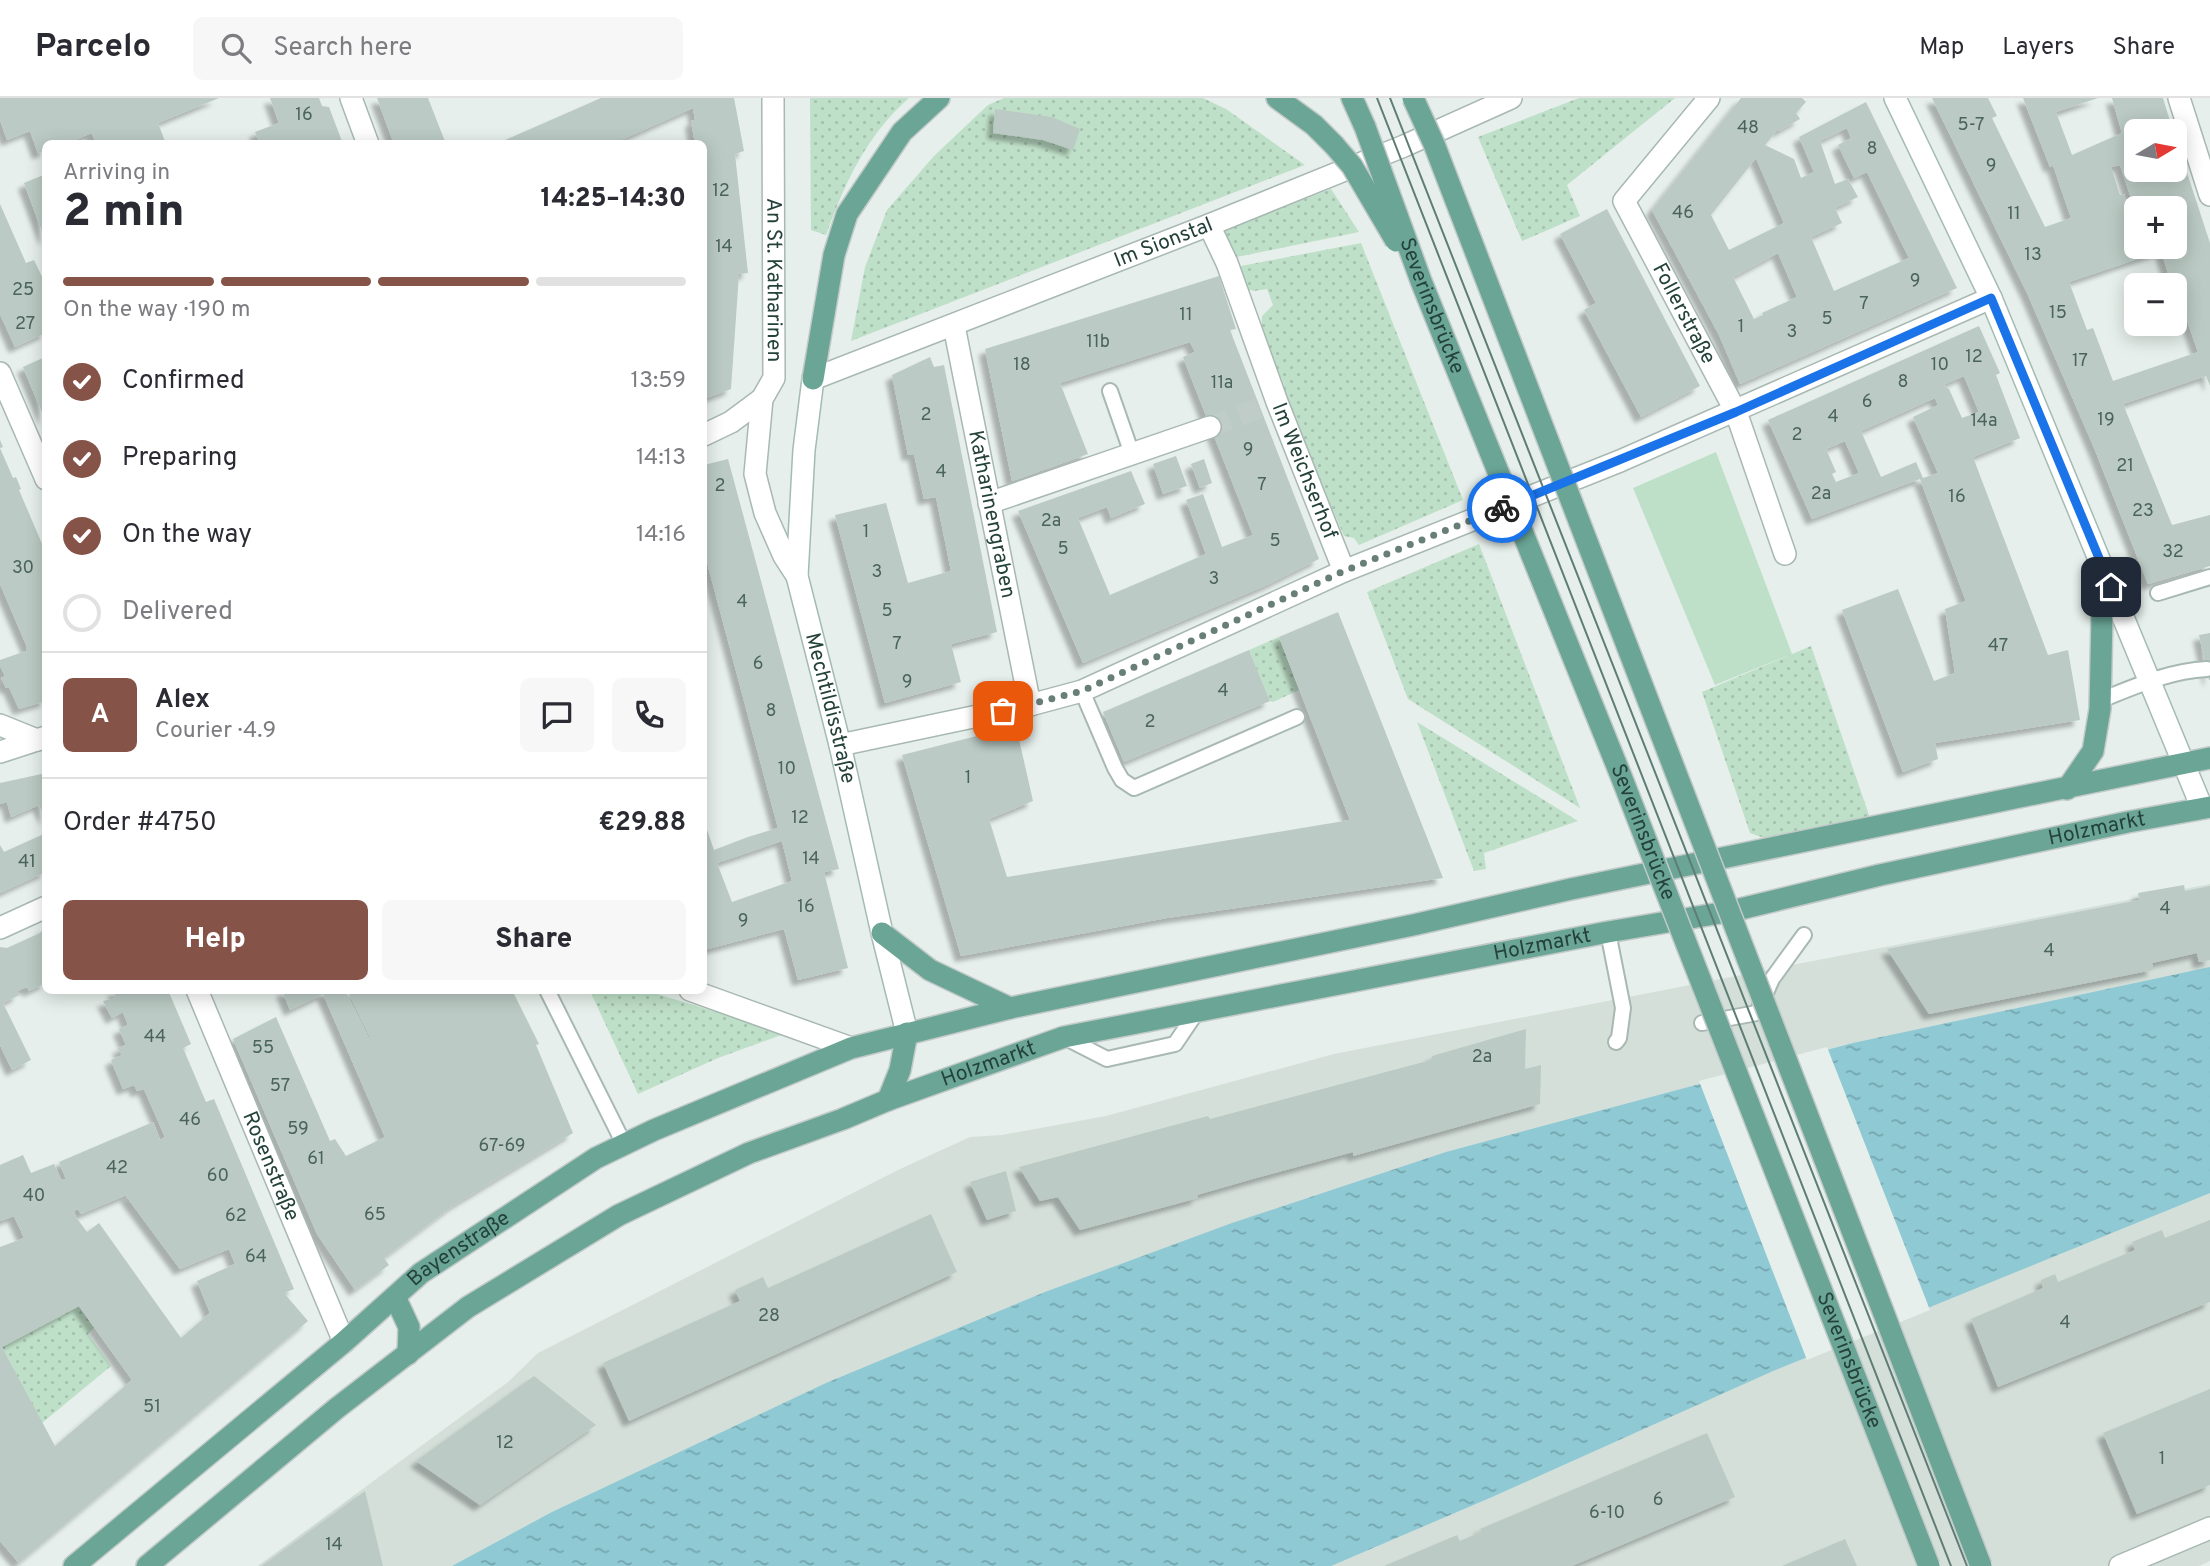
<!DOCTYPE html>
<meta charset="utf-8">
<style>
body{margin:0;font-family:Overpass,sans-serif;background:#f7f7f7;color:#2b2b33;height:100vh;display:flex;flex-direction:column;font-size:26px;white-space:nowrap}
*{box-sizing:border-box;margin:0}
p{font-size:23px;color:#7c7c81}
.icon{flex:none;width:38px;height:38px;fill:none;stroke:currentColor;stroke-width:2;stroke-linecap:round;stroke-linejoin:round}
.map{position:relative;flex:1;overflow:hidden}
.side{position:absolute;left:42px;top:42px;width:665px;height:854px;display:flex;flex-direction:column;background:#fff;border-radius:10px;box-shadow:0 4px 18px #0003}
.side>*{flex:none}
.needle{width:46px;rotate:80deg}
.buttons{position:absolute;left:2124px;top:21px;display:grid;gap:14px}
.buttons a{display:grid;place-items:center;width:63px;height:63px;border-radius:10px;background:#fff;box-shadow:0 4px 18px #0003;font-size:35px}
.pin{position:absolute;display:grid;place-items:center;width:60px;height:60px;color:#fff;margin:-30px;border-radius:14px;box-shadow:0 4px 10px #0006}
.courier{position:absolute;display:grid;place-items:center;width:70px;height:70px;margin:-35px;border:5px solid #1a73e8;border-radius:50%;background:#fff;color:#222;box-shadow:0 2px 9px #0007}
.overview em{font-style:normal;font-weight:800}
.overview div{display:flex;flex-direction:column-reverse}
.overview{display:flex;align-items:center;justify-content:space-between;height:119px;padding:0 21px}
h1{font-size:46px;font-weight:800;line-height:52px}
.bar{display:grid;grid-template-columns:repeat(4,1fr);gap:10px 7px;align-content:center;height:84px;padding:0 21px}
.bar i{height:9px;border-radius:5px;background:#e1e1e2}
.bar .selected{background:#855347}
.bar p{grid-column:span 4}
.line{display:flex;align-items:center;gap:18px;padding:0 21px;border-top:2px solid #e1e1e2}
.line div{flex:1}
.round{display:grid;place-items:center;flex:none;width:74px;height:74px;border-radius:10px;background:#f7f7f7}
ol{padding:0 21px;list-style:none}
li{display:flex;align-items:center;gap:21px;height:77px}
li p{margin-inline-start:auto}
li .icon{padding:7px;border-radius:50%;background:#855347;color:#fff;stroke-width:4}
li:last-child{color:#7c7c81}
li i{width:38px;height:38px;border:4px solid #e1e1e2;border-radius:50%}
.primary-button{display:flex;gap:14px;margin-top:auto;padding:14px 21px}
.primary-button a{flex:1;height:80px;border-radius:10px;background:#855347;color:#fff;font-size:28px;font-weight:800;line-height:80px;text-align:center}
.primary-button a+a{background:#f7f7f7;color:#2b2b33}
header{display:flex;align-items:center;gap:42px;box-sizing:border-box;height:98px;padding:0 35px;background:#fff;border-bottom:2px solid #e1e1e2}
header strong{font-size:33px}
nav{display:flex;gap:38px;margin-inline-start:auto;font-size:24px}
.search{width:490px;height:63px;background:#f7f7f7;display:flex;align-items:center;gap:18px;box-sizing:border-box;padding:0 24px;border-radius:10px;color:#7c7c81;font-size:26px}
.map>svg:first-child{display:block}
.built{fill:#d4dfda}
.green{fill:url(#green-dots)}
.pitch{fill:#bfe0c8}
.water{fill:url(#water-ripples)}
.pier{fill:#e6efeb}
.building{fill:#bbcac4;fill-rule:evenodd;filter:url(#shadow)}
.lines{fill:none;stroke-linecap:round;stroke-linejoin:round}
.street-tunnel{stroke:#bfccc8;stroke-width:21;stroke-dasharray:21 10;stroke-linecap:butt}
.lane-casing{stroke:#a8b8b2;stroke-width:18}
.street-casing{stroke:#a8b8b2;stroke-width:24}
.secondary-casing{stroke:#a4bbb3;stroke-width:24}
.primary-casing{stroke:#c2cac8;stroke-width:24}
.lane{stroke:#fff;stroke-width:14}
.street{stroke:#fff;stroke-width:21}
.secondary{stroke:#fff;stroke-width:21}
.primary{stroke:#6aa596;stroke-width:21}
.tram{stroke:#5f7d75;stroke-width:2}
.primary-bridge-casing{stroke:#c2cac8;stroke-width:24;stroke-linecap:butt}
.primary-bridge{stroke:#6aa596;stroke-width:21}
.done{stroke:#687f78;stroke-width:7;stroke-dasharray:0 12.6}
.route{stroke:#1a73e8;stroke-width:9}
.labels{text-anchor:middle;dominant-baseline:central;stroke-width:7;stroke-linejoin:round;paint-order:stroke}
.number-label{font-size:18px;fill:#4a645c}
.street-label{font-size:21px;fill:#24423a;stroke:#f7fbf9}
</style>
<header>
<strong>Parcelo</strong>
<div class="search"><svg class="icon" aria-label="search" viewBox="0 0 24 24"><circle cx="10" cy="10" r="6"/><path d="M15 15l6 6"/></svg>Search here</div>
<nav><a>Map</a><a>Layers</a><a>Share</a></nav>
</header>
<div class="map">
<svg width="2210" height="1468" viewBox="0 0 2210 1468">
<defs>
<pattern id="green-dots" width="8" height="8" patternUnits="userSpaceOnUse" patternTransform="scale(1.75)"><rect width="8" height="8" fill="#bfe0c8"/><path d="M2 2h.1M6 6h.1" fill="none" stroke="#a4c1ad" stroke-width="1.8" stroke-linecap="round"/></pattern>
<pattern id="water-ripples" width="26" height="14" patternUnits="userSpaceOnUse" patternTransform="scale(1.75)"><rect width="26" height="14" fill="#8ec9d4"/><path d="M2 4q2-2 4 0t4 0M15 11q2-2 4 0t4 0" fill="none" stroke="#74a5ad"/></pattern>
<filter id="shadow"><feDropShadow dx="-6" dy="6" stdDeviation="2" flood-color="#0004"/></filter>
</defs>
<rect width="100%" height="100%" fill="#e6efeb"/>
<path class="built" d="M2210 786V1463L2199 1468H258L508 1284 538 1255 898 1072 970 1039 1002 1037 1106 1018 1334 956Z"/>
<path class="green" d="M810 0H909C867 37 845 84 826 137L811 132Z
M1004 0H1203L1226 11 1305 67 851 243 865 169 887 112 934 58 988 7Z
M1579 0H1675L1567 87 1580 118 1522 143 1478 39Z
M1331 91 1359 134 1232 160 1222 133Z
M1361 145 1463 402 1359 447 1354 440 1344 438 1280 291 1284 287C1274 264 1260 243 1262 218L1273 207 1267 191 1254 193 1243 190 1236 169Z
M1479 446 1580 710 1408 601 1367 494Z
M1279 539 1299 592 1273 604 1270 603 1249 552Z
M1811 548 1870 720 1764 740 1750 735 1702 594Z
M1417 624 1578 723 1484 755 1486 771 1474 773Z
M590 893H647L787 935 718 960 638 996Z
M79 1208 94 1230 88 1236 111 1268 42 1325 2 1249Z"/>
<path class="pitch" d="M1716 354 1792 556 1715 587 1633 390Z"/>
<path class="water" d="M2210 869V1095L1773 1273 1492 1399 1331 1468H452L552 1414 826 1285 1045 1194 1232 1125 1446 1054 1853 945Z"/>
<path class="pier" d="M1827 949 1930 1212 1807 1262 1699 983Z"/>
<path class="building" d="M0 0H219L158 25 166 46H96L92 35 64 46H46V53L38 55 30 33 7 42 0 22Z
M270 0H319L322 8 329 9 343 46H260L255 34 279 25Z
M377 0H428L446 46H394Z
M601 0H734L744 53 735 56 748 175 739 176 731 291 704 301V46H695L691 23 695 22 693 10 612 46H496Z
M1741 0H1802L1806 4 1796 15 1800 21 1779 33 1778 31 1765 47 1794 61 1801 80 1814 74 1799 39 1866 4 1957 190 1740 286 1719 237 1652 112ZM1847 30 1851 40 1838 47 1854 80 1867 74 1909 160 1834 193 1811 139 1842 125 1835 110 1858 99 1848 81 1835 86 1820 43ZM1756 60 1784 125 1729 152 1711 117ZM1778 155 1797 199 1762 215 1763 217 1754 221 1733 179Z
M1932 0H1988L1997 18 1992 20 2045 129 2071 120 2053 67 2050 69 2023 0H2098L2056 14 2072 57 2122 35 2112 0H2163L2173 33H2137V72H2175L2176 41 2210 145V288L2206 278 2123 306 2172 427 2210 417V468L2148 486 2095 352 2028 197ZM2120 67 2131 100 2126 102 2124 96 2120 97 2111 69ZM2137 110H2175V149H2137ZM2161 153 2170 181 2167 182 2169 187H2175L2198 254 2113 283 2093 230 2087 232 2069 184Z
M995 11 1052 19 1080 31 1073 52 1043 42 993 35Z
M46 76V141H45L24 85Z
M0 106 26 165 34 162 46 187V235L15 249 0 216Z
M1607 111 1700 288 1641 319 1584 212 1596 205 1560 136Z
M1219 178 1236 231 1230 232 1319 461 1267 487 1083 565 1018 413 1131 373 1145 406 1111 420 1107 409 1078 420 1110 497 1206 456 1186 402 1203 396 1222 449 1253 437 1183 259 1195 254 1190 244 1060 285 1088 356 1012 383 985 251Z
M1979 228 2000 275 1996 277 2020 340 1973 359 2048 557 2068 552 2080 622 1935 645 1938 661 1903 674 1842 512 1898 491 1934 583 1955 575 1945 511 1966 503 1920 381 1812 421 1768 322ZM1964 278 1979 314 1962 320 1949 291 1943 287ZM1935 300 1938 307 1913 319 1938 375 1923 380 1916 364 1881 379 1861 333ZM1845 343 1859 375 1836 384 1832 376 1836 374 1826 351Z
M45 259 46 261 45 322 23 269Z
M930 259 934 269 944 267 997 534 951 546 961 584 885 605 835 417 886 405 908 485 951 473 936 399 924 401 914 356 908 357 892 277Z
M0 342 3 349 0 350 13 380 16 379 21 391 19 392 46 455V603L19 611 9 589 6 590 1 580 5 578 0 568V562L26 553 27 549 0 486Z
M1176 358 1187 388 1163 396 1153 366Z
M728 361 839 771 824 774 848 870 798 882 784 831 704 852V723L714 752 748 739 778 730 704 453V367ZM782 743 792 783 732 804 717 765Z
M1204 361 1212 385 1200 390 1191 366Z
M1338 514 1443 780 1167 820 961 858 902 657 1016 628 1033 703 989 721 1007 779 1350 722 1279 539Z
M2210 535V582H2209L2199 537Z
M1249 552 1270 603 1124 664 1103 614Z
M46 675V722L39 707 11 719 7 704 0 706V685Z
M46 735V774L0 795V747L4 754Z
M2184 787 2185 793 2210 788V862L2199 864 2197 855 2152 865 2153 872 1929 916 1887 851 2139 802 2138 795Z
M46 828V885L29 893 27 889 17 893 19 897 3 905 31 962 12 972 0 947V849L7 850 40 835Z
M113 892H168L191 946 183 950 206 1004 214 1001 294 1191 284 1195 308 1223 19 1465 0 1443V1149L24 1140 14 1118 0 1123V1067L23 1057 31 1075 54 1066 61 1082 66 1081 59 1064 153 1024 160 1042 165 1039 144 991 137 993 134 987 123 991 111 962 122 957 118 950 126 947 119 931 128 927 123 914 112 920 103 903 116 900ZM155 1085 126 1098 180 1171 229 1151 235 1166 197 1183 210 1215 181 1240 99 1125 87 1134 76 1119 74 1113 78 1111 81 1116ZM79 1208 132 1282 55 1348 2 1249Z
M282 892H345L406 1013 347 892H512L539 946 536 947 573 1035 454 1107 384 1160 389 1167 355 1192 317 1136 233 941 276 919 330 1043 335 1041 346 1058 385 1039 323 896 290 912Z
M1526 931 1525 971 1541 967 1540 1006 1353 1058V1054L1249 1082 1197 1097 1198 1100 1080 1132 1058 1099 1040 1103 1019 1069 1208 1018 1210 1021 1431 962 1432 958Z
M1006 1073 1016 1113 987 1122 970 1084Z
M931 1116 957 1174 629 1323 603 1265 740 1203 735 1192 763 1179 768 1190Z
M2210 1122V1204L1998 1289 1971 1221 2043 1190 2041 1182 2055 1176 2058 1184 2135 1152 2132 1144 2162 1132 2165 1140Z
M534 1278 596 1327 480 1407 416 1363Z
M2210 1291V1387L2137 1416 2103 1335Z
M1707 1335 1735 1399 1572 1468H1384L1457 1437 1460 1443 1481 1434 1480 1431Z
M365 1393 383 1468H262Z
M1845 1441 1857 1468H1782Z"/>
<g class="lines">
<path class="street-tunnel" d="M1210 329 1260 310"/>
<g class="lane-casing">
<path id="lane" d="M1110 293 1132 356
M2158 495 2210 479
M1082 593 1115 670 1122 682 1134 690 1297 619
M2101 602C2136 588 2169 573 2207 571
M1608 834 1623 910 1619 940 1616 944
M547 892 624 1046
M1702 925 1757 915 1772 881 1804 837
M1064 939 1107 961 1175 946 1198 912"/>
</g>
<g class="street-casing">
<g id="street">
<path d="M351 0 368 46"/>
<path id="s1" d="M773 0 774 280 762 301 755 376 765 415 784 458 797 478"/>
<path id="s2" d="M1709 0 1624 103 1736 314 1785 456"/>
<path d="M2179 0 2210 97"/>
<path id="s3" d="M1209 127 1227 165 1277 304 1344 473"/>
<path id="s4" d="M954 228 1030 607"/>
<path d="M0 275 46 381"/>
<path id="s5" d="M813 281 1209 127 1404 48 1511 0"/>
<path d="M704 337 731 324 762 301"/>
<path d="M989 405 1210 329"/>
<path d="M0 627 37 642"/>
<path d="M840 647 1030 607 1082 593 1344 473 1620 363 1991 200"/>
<path d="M0 654 46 639"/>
<path d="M0 830 46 809"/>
<path id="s6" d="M197 892 344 1244"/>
<path d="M690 892 851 950"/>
<path d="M2120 1468 2210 1430"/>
</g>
</g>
<g class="secondary-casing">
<g id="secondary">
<path d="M1895 0 1991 200 2202 710"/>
<path id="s7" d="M813 281 804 352 797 478 840 647 882 835 907 935"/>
</g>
</g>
<g class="primary-casing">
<g id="primary">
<path d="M1277 0 1314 27 1334 47"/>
<path d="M1352 0 1365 29"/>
<path d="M813 281 834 157 847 116 902 34 939 0"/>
<path d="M2067 691 2093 653 2100 611 2103 470"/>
<path d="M882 835 930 872 1010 910"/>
<path d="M888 1002 900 972 907 935"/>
<path d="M395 1199 409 1229 408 1256"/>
<path id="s8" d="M74 1468 344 1244 421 1175 596 1060 654 1032 851 950 1010 910 1413 827 1571 791 2210 660"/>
<path id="s9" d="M147 1468 337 1310 468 1209 619 1117 749 1055 843 1021 888 1002 1064 939 1608 834 1732 813 1880 777 2128 724 2210 709"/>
</g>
</g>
<use href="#lane" class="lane"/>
<use href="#street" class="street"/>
<use href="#secondary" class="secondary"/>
<use href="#primary" class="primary"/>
<path class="tram" d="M1377 0 1951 1468
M1390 0 1967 1468"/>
<g class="primary-bridge-casing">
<g id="primary-bridge">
<path d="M1413 0 1434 46 1981 1468"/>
<path id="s10" d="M1365 29 1421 183 1621 678 1929 1468"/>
<path d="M1334 47 1352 68 1396 143"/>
</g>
</g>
<use href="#primary-bridge" class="primary-bridge"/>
</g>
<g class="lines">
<path class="done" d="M1003 613 1082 593 1344 473 1502 410"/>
<path class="route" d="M1502 410 1736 314 1991 200 2111 489"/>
</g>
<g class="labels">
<g class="number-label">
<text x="304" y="17">16</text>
<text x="1971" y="27">5-7</text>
<text x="1748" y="30">48</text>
<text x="1872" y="51">8</text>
<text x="1991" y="68">9</text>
<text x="721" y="93">12</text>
<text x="1683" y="115">46</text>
<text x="2014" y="116">11</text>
<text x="724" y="149">14</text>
<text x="2033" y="157">13</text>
<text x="1915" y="183">9</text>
<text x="23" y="192">25</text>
<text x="1864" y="206">7</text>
<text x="2058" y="215">15</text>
<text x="1186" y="217">11</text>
<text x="1827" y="221">5</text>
<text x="25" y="226">27</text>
<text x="1741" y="229">1</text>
<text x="1792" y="234">3</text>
<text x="1098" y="244">11b</text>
<text x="1974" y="259">12</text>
<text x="2080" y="263">17</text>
<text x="1022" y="267">18</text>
<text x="1940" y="267">10</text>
<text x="1903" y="284">8</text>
<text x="1222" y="285">11a</text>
<text x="1867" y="304">6</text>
<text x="926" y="317">2</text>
<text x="1833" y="319">4</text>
<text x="2106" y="322">19</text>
<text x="1984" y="323">14a</text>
<text x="1797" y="337">2</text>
<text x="1248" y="352">9</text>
<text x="2125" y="368">21</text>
<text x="941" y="374">4</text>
<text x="1262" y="387">7</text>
<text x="720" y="388">2</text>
<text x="1821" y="396">2a</text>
<text x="1957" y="399">16</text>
<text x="2143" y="413">23</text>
<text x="1051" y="423">2a</text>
<text x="866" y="434">1</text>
<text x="1275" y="443">5</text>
<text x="1063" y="451">5</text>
<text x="2173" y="454">32</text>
<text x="23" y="470">30</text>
<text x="877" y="474">3</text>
<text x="1214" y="481">3</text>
<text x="742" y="504">4</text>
<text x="887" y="513">5</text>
<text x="897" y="546">7</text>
<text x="1998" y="548">47</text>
<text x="758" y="566">6</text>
<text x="907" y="584">9</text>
<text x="1223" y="593">4</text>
<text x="771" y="613">8</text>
<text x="1150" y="624">2</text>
<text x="787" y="671">10</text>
<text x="968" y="680">1</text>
<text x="800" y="720">12</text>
<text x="811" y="761">14</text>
<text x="27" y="764">41</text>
<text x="806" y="809">16</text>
<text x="2165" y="811">4</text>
<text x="743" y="823">9</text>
<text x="2049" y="853">4</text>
<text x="155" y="939">44</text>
<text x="263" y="950">55</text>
<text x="1482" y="959">2a</text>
<text x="280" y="988">57</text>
<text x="190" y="1022">46</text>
<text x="298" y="1031">59</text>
<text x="502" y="1048">67-69</text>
<text x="316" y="1061">61</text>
<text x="117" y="1070">42</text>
<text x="218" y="1078">60</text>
<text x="34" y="1098">40</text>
<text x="375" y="1117">65</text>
<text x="236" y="1118">62</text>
<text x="256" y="1159">64</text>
<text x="769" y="1218">28</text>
<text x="2065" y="1225">4</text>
<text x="152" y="1309">51</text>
<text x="505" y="1345">12</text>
<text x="2162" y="1361">1</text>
<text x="1658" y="1402">6</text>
<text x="1607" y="1415">6-10</text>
<text x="334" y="1447">14</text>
</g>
<g class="street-label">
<text stroke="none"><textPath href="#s5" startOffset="376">Im Sionstal</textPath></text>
<text stroke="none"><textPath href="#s1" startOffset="182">An St. Katharinen</textPath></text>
<text stroke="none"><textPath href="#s10" startOffset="191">Severinsbrücke</textPath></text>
<text stroke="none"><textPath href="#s2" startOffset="261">Follerstraße</textPath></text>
<text stroke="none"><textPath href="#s3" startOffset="264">Im Weichserhof</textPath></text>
<text stroke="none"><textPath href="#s4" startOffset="192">Katharinengraben</textPath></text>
<text stroke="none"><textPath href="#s7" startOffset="334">Mechtildisstraße</textPath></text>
<text stroke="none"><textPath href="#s9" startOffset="2123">Holzmarkt</textPath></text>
<text stroke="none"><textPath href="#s10" startOffset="758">Severinsbrücke</textPath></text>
<text stroke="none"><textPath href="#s9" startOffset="1556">Holzmarkt</textPath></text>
<text stroke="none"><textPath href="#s9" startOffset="989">Holzmarkt</textPath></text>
<text stroke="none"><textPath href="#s6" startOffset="191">Rosenstraße</textPath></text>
<text stroke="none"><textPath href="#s8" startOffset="499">Bayenstraße</textPath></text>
<text stroke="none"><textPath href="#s10" startOffset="1325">Severinsbrücke</textPath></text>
</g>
</g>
</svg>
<div class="buttons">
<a><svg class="needle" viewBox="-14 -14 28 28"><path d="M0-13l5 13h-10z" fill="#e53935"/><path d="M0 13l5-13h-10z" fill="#7c7c81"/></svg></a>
<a>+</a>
<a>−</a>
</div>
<div class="pin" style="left:1003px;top:613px;background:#ea580c"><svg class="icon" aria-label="bag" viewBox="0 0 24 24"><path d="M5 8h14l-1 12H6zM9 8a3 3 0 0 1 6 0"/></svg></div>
<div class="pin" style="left:2111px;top:489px;background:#1f2937"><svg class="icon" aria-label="home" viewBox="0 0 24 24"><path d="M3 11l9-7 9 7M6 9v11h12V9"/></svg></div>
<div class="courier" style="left:1502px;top:410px"><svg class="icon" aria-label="bike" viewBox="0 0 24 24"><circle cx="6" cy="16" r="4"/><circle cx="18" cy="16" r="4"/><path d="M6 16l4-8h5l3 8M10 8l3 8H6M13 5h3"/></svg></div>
<section class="side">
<div class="overview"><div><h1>2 min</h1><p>Arriving in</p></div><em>14:25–14:30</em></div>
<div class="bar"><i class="selected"></i><i class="selected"></i><i class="selected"></i><i></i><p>On the way · 190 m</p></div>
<ol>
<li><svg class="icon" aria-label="check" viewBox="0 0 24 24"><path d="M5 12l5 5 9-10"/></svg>Confirmed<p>13:59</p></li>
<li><svg class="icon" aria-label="check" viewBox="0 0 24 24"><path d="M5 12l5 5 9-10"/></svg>Preparing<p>14:13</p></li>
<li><svg class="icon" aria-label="check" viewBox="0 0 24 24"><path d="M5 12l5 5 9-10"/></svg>On the way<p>14:16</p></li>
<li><i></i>Delivered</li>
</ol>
<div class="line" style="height:126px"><b class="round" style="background:#855347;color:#fff">A</b><div><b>Alex</b><p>Courier · 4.9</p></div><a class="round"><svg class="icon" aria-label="chat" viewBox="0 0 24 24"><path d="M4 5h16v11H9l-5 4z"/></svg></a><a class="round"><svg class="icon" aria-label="phone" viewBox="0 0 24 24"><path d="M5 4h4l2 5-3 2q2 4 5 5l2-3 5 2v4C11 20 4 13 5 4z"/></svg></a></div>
<div class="line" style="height:91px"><div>Order #4750</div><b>€29.88</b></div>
<div class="primary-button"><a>Help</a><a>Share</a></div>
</section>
</div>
